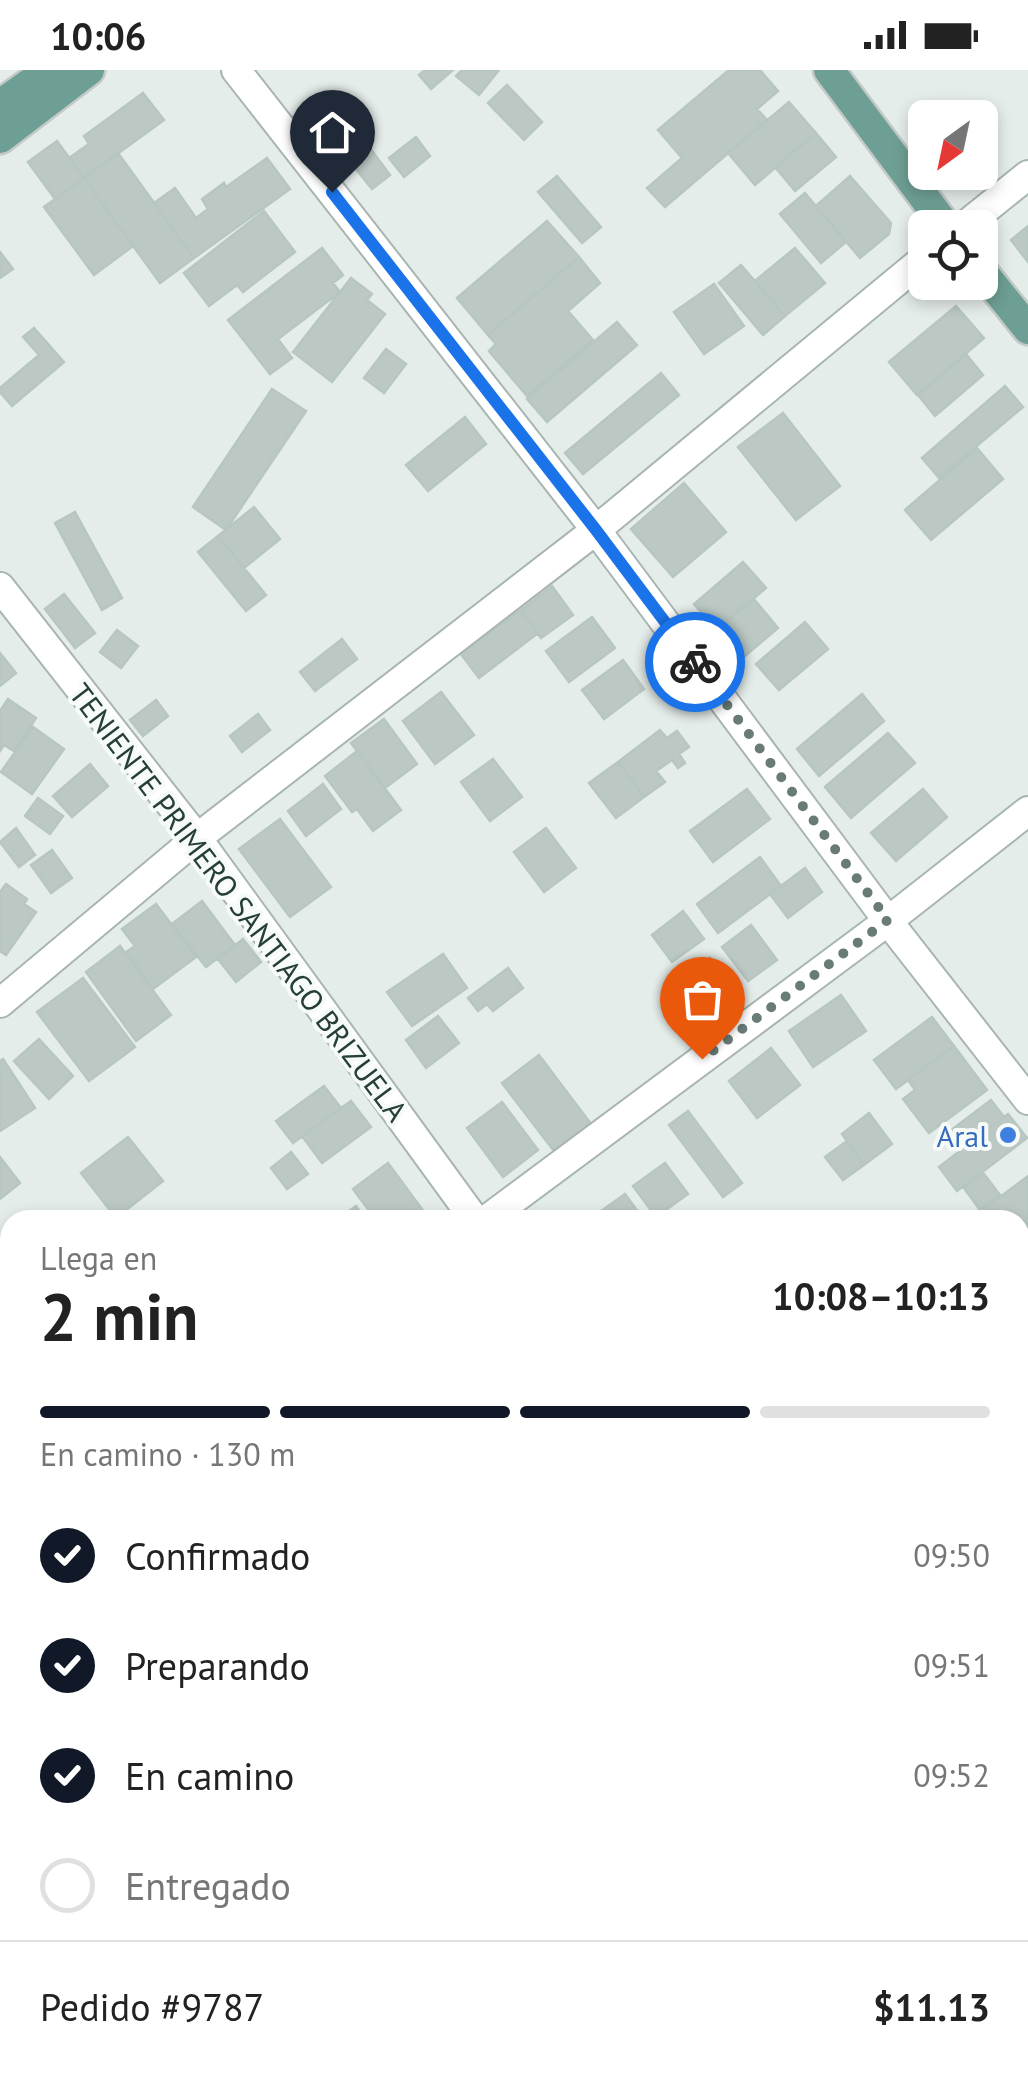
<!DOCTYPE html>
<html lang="es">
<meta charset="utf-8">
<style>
body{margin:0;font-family:"PT Sans",sans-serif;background:#f6f6f6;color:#222;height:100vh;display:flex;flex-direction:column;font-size:38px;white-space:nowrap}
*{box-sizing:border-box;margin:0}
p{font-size:32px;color:#767676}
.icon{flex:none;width:55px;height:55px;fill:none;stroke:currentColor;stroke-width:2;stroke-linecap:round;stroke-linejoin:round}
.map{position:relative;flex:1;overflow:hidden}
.drawer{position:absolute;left:0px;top:1140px;width:1030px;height:880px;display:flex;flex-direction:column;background:#fff;border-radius:30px 30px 0 0;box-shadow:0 5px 15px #0003}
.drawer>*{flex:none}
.needle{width:65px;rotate:213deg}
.tools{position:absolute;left:908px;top:30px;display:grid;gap:20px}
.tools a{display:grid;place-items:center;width:90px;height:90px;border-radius:15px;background:#fff;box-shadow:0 5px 15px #0003;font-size:50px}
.pin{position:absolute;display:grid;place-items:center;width:85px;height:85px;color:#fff;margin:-102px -42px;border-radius:50% 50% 50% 0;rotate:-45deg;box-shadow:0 0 10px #0007}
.pin .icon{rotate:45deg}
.courier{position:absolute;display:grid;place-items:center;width:100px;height:100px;margin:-50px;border:8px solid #1a73e8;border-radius:50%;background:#fff;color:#222;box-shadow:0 2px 12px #0007}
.summary em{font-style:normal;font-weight:800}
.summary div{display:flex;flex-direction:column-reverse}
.summary{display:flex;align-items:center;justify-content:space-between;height:170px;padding:0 40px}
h1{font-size:65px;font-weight:800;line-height:75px}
.bar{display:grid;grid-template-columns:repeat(4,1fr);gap:15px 10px;align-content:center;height:120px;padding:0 40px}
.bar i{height:12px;border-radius:8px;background:#e0e0e0}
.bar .active{background:#111827}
.bar p{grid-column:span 4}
.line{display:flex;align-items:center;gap:25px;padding:0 40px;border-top:2px solid #e0e0e0}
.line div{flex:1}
ol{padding:0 40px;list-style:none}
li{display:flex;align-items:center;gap:30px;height:110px}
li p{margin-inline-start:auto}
li .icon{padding:10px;border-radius:50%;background:#111827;color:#fff;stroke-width:4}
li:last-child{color:#767676}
li i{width:55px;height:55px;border:5px solid #e0e0e0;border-radius:50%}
.status{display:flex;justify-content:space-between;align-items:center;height:70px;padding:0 50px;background:#fff;direction:ltr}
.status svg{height:28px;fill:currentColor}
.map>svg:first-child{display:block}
.building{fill:#bbc8c3;stroke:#b8c6c1;stroke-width:2.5}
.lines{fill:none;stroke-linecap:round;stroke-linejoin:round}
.minor-casing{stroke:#a8b5b1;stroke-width:32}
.primary-casing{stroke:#c2c9c7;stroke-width:35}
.minor{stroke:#fff;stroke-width:28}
.primary{stroke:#6e9f94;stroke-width:30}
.done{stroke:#697b76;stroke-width:10;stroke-dasharray:0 18}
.route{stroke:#1a73e8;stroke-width:12}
.shop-dot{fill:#3f7fe0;stroke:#f6faf8;stroke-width:4}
.labels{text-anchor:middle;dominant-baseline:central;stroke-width:8;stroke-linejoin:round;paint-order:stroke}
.street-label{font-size:30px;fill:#263e38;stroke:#f6faf8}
.shop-label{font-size:30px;fill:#366cbe;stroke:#f6faf8;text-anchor:end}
</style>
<div class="status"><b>10:06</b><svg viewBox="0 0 49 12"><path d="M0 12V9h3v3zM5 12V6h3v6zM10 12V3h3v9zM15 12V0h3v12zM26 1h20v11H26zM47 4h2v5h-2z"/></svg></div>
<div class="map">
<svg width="1028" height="2020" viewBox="0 0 1028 2020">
<rect width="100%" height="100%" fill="#e5edea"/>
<path class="building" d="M425 0H453L431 19 419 5Z
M462 0H499L479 25 456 6Z
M729 0H760L778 21 757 39 767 50 665 137 647 118 682 88 658 60Z
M507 15 542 52 524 70 488 33Z
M143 23 164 50 84 108 69 88 89 74 84 66Z
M789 32 816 63 755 115 728 83Z
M816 63 836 87 795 121 775 97Z
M416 67 430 86 404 107 389 88Z
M57 71 84 108 55 129 28 92Z
M370 78 390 105 372 119 351 93Z
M118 83 194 188 160 213 84 108Z
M267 88 290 119 194 188 154 133 175 118 196 148 208 139 202 129 224 113 226 117Z
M557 106 601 157 582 173 538 122Z
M850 106 891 153 889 164 860 188 816 136Z
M84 108 133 176 94 205 44 137Z
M805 123 846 172 821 193 780 144Z
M264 141 295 182 243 222 237 215 209 236 184 203Z
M547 151 579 187 488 265 457 228Z
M1028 156V192L1011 170Z
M322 178 343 205 333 213 340 222 278 269 292 288 270 304 228 250Z
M795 178 825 213 785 246 755 211Z
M0 182 13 199 0 208Z
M579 187 600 213 568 241 593 270 527 326 489 281 496 274 488 265Z
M741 195 785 246 763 265 719 213Z
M351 208 372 224 367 230 385 244 332 312 293 282Z
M714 214 744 256 704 284 674 242Z
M956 236 984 268 917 325 889 292Z
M617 252 637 275 547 352 527 329Z
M34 258 64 292 12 336 0 322V318L39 285 23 267Z
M386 279 406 294 384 323 364 308Z
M966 284 983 305 935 346 918 325Z
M661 303 679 325 583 404 565 383Z
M1005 316 1023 337 939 408 922 388Z
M272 319 306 341 226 460 193 437Z
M783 343 840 416 796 450 738 377Z
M465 347 486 374 428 421 406 395Z
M977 378 1003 409 931 470 905 440Z
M684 413 726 462 673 507 631 459Z
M254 437 280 469 244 498 218 466Z
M75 442 122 528 102 540 55 453Z
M218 466 266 525 246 541 198 482Z
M743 492 766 518 717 560 694 534Z
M552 516 573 545 541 568 521 540Z
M64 524 95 563 75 578 45 539Z
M753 528 778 558 733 596 708 567Z
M521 540 538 563 479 608 461 584Z
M592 547 615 578 569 612 546 581Z
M805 552 828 579 779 620 756 594Z
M117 560 138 576 121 598 100 582Z
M342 569 357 589 315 621 300 602Z
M0 583 16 603 0 616Z
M623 590 644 619 604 649 582 620Z
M441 622 474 665 435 694 403 651Z
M862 624 884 651 819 706 797 679Z
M8 629 36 648 14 681 4 675 0 681V641Z
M156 630 168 646 143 666 130 650Z
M258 644 270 660 242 682 230 666Z
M384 649 417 694 385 718 351 673Z
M33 657 64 679 32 724 1 702Z
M660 660 667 668 677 661 689 677 679 684 685 693 678 698 672 690 656 701 665 712 644 727 618 692Z
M888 663 915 693 851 748 825 717Z
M357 681 401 740 373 761 357 739 352 742 325 706Z
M493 689 522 727 490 751 461 712Z
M618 692 644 727 616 748 589 713Z
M90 694 108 716 72 747 53 726Z
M323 714 341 739 306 766 288 741Z
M747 719 770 749 713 792 690 761Z
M923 719 947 747 896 791 871 763Z
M38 728 63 746 50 764 25 746Z
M280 749 331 817 290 847 239 779Z
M16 758 35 785 19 797 0 772Z
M546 758 576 798 544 822 514 782Z
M52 780 72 808 51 823 31 795Z
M760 787 781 816 718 863 697 834Z
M805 798 822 822 788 848 770 824Z
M6 814 27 829 24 834 36 842 6 885 0 881V822Z
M202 831 235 875 206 897 172 854Z
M156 834 196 887 153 919 126 882 135 876 122 859Z
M683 841 704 869 672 892 652 865Z
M751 855 777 890 748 911 722 877Z
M243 869 261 892 236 912 218 889Z
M120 876 171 945 136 971 86 902Z
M443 884 467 918 412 956 387 922Z
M710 888 737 924 703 950 675 914Z
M508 898 523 918 493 941 487 934 478 941 468 928Z
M83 908 135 977 89 1011 37 942Z
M841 925 866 961 813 997 789 961Z
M438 946 459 973 426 998 406 970Z
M932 947 954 976 896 1019 874 990Z
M39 969 73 1006 49 1029 14 991Z
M954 976 987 1020 929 1063 903 1029 915 1020 908 1010Z
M771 978 800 1015 757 1048 729 1011Z
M539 985 591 1054 554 1081 502 1013Z
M3 989 35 1038 0 1061V991Z
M324 1016 341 1038 293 1073 276 1051Z
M991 1030 1004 1047 959 1081 946 1064Z
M351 1031 371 1057 322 1093 302 1066Z
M502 1032 538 1080 503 1107 467 1058Z
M688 1041 742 1113 723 1127 669 1055Z
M869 1043 892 1074 864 1095 842 1064Z
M1008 1044 1027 1068 957 1121 939 1097Z
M128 1067 163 1111 116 1148 81 1103Z
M847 1071 864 1095 843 1110 825 1087Z
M291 1082 308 1104 287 1119 271 1098Z
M0 1087 20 1113 0 1129Z
M388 1093 430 1150H376L353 1119Z
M665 1093 688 1124 656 1147 633 1116Z
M984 1104 1000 1125 980 1140 964 1118Z
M1028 1106V1155L1020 1161V1150H987L980 1142Z
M625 1124 644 1150 590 1149Z
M356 1136 366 1150H337Z
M1028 1155V1204L1027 1205 1020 1195V1161Z
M0 1274 10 1286V1295L0 1303Z
M1025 1308 1028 1313V1382L1020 1371V1311Z
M1020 1391 1028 1402V1490L1023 1494 1020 1489Z
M0 1474 10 1487V1494L0 1502Z
M1028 1499V1532L1020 1538V1504Z
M10 1687V1729L0 1714V1693Z
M414 2010H509L510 2012 499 2020H421Z
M621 2010H664L651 2020H628Z
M690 2010H720L727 2020H676Z
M834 2010H871L878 2020H829L826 2016Z"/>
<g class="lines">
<g class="minor-casing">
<path id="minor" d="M236 0 596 460 888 851 1028 1030
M962 158 1028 105
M0 517 197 768 475 1150
M0 933 197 768 596 460 925 188
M486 1150 888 851 1028 741
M0 1233 10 1247
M1020 1262 1028 1255
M0 1536 10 1528
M1020 1866 1028 1877
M0 1950 10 1963
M47 2010 54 2020
M574 2010 581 2020
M126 2020 138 2010
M1005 2020 1017 2010"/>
</g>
<g class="primary-casing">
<path id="primary" d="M829 0 947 158
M0 35 49 0
M0 68 89 0
M980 199 1028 259"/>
</g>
<use href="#minor" class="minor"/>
<use href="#primary" class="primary"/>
</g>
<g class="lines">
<path class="done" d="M695 592 888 850 702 989"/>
<path class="route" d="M332 122 596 460 695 592"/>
</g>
<circle class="shop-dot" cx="1008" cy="1065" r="10"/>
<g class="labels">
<g class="street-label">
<text transform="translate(239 832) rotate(53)">TENIENTE PRIMERO SANTIAGO BRIZUELA</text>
</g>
<g class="shop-label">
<text x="988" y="1065">Aral</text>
</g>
</g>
</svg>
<div class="tools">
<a><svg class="needle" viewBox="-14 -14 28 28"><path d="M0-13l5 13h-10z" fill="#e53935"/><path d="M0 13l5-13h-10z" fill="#767676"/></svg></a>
<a><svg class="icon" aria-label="locate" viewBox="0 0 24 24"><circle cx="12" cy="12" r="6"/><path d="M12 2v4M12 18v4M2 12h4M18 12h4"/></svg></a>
</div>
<div class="pin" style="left:702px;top:989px;background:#ea580c"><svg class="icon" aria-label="bag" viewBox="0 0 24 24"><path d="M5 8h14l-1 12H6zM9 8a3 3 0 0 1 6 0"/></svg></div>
<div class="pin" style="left:332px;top:122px;background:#1f2937"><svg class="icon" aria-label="home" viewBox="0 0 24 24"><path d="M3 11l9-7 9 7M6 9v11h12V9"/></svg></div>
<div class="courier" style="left:695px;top:592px"><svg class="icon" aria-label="bike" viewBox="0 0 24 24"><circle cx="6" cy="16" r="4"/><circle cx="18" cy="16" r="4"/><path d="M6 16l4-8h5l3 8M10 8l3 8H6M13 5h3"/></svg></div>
<section class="drawer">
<div class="summary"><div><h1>2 min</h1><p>Llega en</p></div><em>10:08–10:13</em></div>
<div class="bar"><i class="active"></i><i class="active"></i><i class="active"></i><i></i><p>En camino · 130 m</p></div>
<ol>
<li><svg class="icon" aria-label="check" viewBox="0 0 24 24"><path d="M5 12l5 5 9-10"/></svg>Confirmado<p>09:50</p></li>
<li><svg class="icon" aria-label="check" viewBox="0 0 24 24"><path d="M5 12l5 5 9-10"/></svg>Preparando<p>09:51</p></li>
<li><svg class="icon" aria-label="check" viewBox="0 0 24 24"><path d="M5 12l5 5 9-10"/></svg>En camino<p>09:52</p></li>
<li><i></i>Entregado</li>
</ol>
<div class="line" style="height:130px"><div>Pedido #9787</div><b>$11.13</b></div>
</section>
</div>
